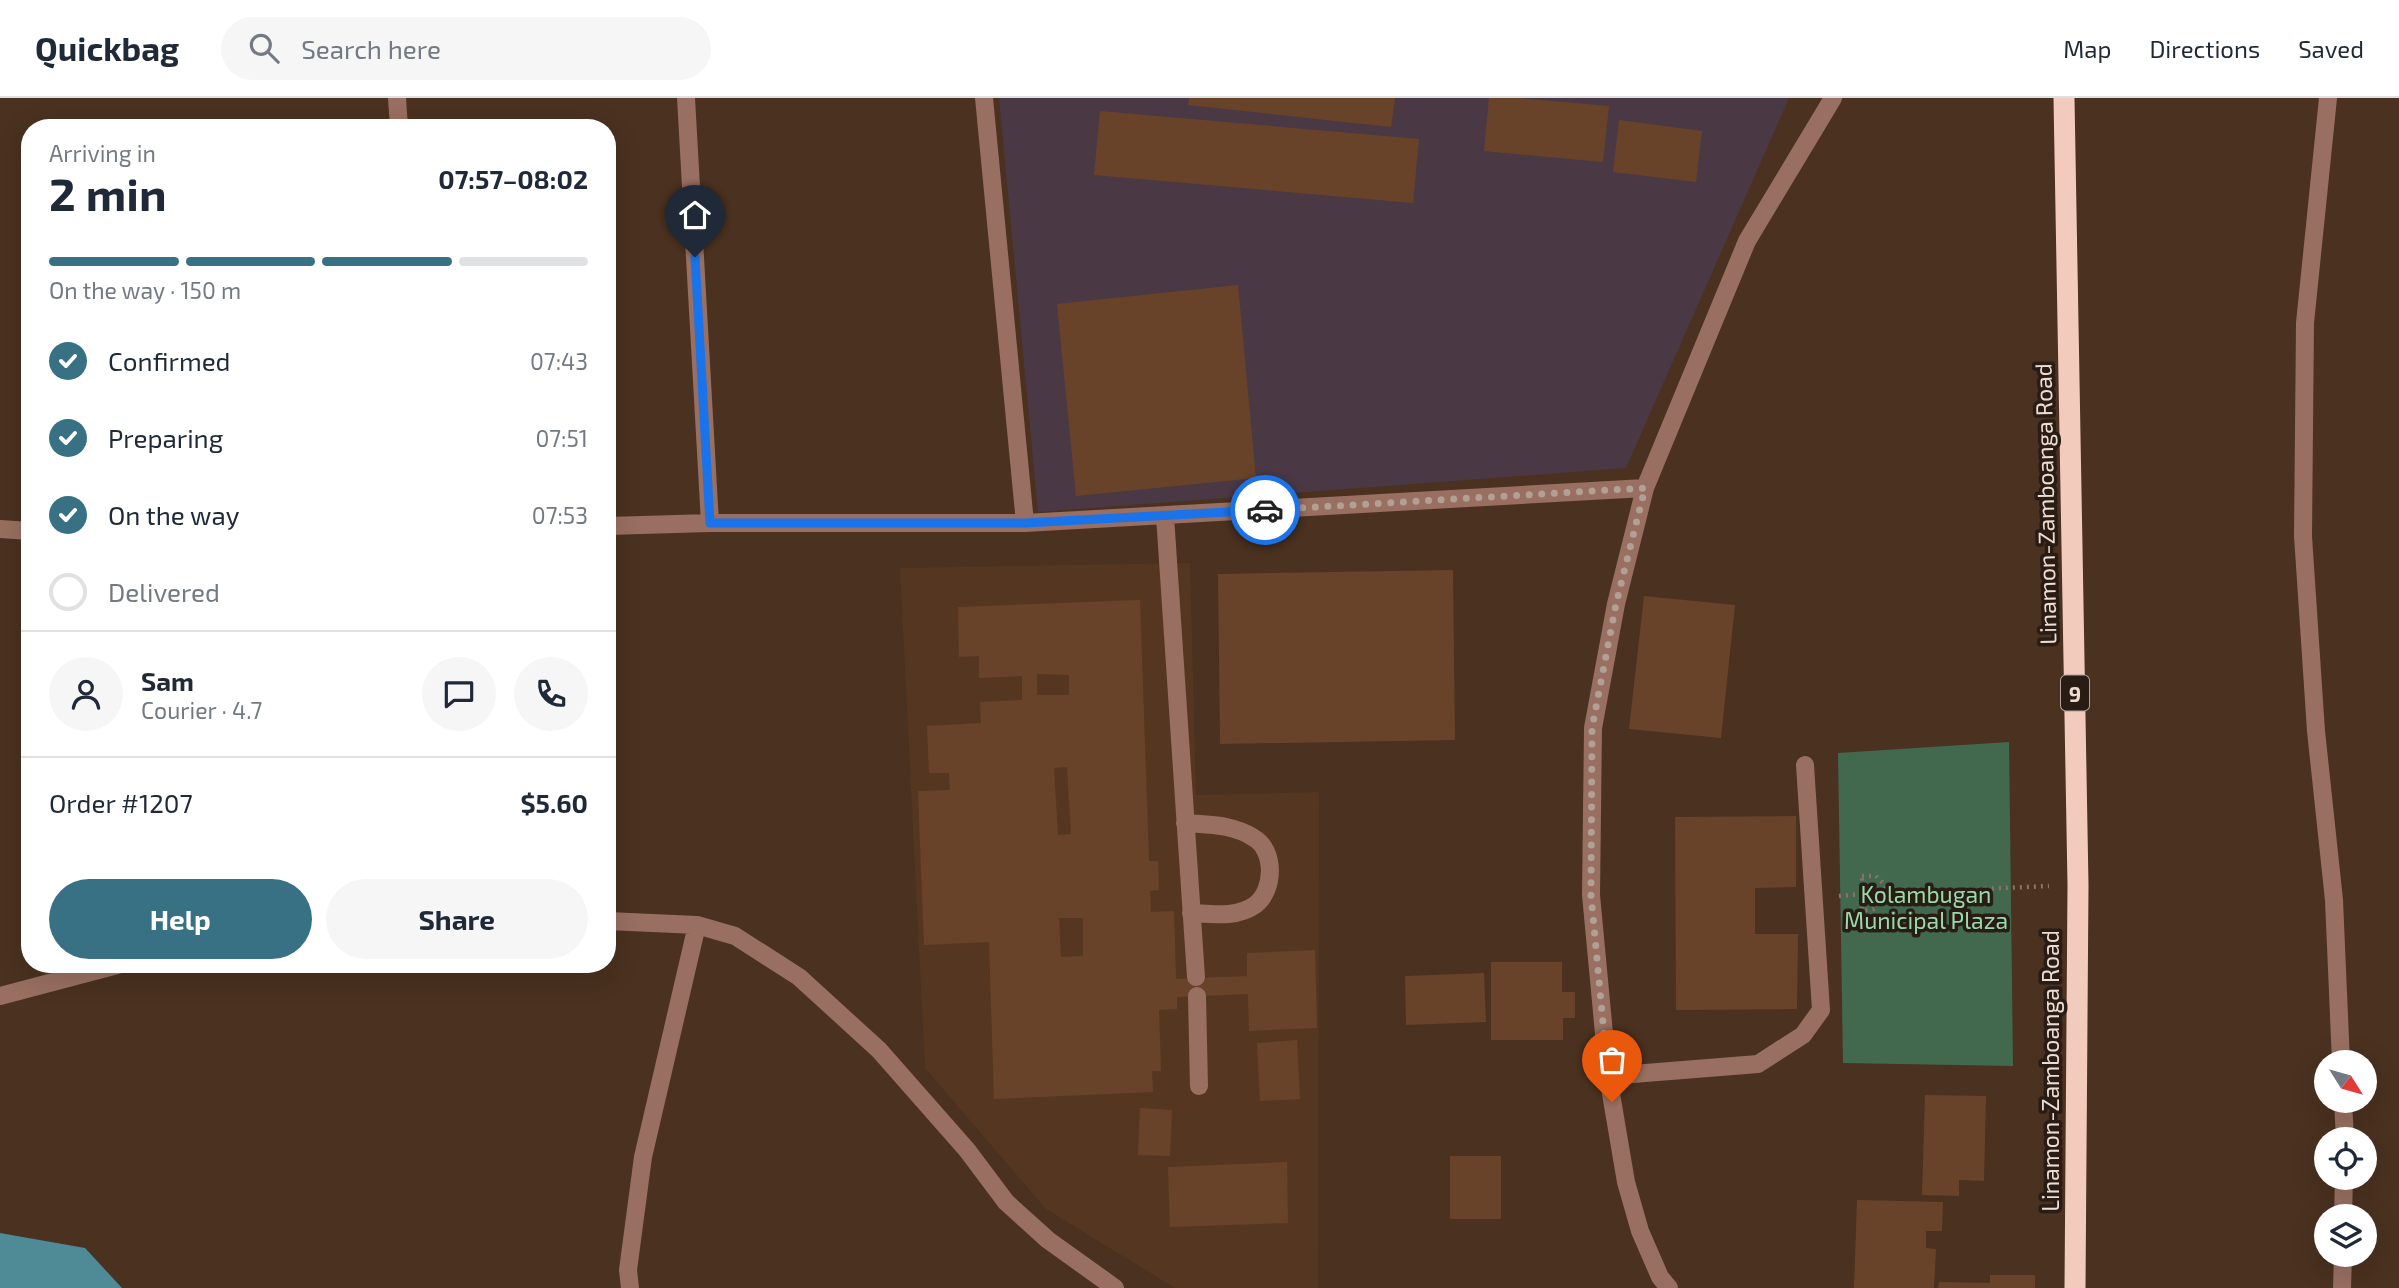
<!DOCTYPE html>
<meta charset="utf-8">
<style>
body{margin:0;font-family:"Exo 2",sans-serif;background:#f6f6f7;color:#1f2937;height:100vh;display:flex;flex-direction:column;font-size:26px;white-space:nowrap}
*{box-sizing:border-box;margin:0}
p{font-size:23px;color:#747a83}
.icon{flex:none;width:38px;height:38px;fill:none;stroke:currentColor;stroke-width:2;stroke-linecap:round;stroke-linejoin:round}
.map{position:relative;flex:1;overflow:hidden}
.details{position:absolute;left:21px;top:21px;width:595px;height:854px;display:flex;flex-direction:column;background:#fff;border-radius:28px;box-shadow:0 7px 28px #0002}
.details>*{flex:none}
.needle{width:46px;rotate:127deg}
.fabs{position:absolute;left:2314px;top:952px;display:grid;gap:14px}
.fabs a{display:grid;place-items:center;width:63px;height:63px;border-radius:50%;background:#fff;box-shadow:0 7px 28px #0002;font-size:35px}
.pin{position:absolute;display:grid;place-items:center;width:60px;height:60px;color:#fff;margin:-72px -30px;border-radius:50% 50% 50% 0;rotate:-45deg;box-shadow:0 0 7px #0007}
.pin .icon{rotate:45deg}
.courier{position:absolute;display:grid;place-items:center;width:70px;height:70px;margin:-35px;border:5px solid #1a73e8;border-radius:50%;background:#fff;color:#222;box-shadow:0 2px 9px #0007}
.overview em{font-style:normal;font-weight:700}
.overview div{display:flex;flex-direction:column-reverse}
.overview{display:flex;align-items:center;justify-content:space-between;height:119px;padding:0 28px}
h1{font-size:46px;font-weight:700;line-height:52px}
.bar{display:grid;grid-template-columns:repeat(4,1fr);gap:10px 7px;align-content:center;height:84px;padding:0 28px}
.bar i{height:9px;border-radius:5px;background:#e0e1e3}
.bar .on{background:#377183}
.bar p{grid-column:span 4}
.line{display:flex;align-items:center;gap:18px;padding:0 28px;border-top:2px solid #e0e1e3}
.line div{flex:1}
.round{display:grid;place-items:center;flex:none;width:74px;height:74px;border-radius:37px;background:#f6f6f7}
ol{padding:0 28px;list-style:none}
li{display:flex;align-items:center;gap:21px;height:77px}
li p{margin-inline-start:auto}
li .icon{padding:7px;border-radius:50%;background:#377183;color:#fff;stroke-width:4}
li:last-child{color:#747a83}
li i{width:38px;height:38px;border:4px solid #e0e1e3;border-radius:50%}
.action{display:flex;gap:14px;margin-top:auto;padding:14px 28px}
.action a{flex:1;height:80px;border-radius:42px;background:#377183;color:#fff;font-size:28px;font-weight:700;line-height:80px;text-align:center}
.action a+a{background:#f6f6f7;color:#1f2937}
header{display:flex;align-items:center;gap:42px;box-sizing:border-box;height:98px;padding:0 35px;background:#fff;border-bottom:2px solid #e0e1e3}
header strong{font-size:33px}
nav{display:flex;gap:38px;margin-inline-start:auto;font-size:24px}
.search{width:490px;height:63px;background:#f6f6f7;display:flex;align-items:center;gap:18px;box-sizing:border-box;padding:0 24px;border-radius:38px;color:#747a83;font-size:26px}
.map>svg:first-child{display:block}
.built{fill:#553721}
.education{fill:#4a3945}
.green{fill:#42694d}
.water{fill:#4e8b97}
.building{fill:#694329;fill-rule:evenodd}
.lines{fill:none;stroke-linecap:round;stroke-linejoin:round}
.path{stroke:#897365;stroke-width:4.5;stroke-dasharray:2 5;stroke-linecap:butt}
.minor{stroke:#986f61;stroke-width:18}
.highway{stroke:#f3cbbd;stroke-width:21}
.done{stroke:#b3a094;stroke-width:7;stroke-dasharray:0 12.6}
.route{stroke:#1a73e8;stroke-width:9}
.labels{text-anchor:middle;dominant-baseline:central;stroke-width:7;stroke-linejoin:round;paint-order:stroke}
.shield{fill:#281c15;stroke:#b1a299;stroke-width:2}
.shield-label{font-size:21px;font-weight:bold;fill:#ecdcd2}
.street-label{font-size:23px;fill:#ecdcd2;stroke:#281c15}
.park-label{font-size:23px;fill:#98daaa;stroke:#281c15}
</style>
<header>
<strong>Quickbag</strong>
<div class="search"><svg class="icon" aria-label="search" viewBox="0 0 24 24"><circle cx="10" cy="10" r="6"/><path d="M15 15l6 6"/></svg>Search here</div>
<nav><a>Map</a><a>Directions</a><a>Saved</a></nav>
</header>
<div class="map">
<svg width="2399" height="1190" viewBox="0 0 2399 1190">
<rect width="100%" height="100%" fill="#4a3120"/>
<path class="built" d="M1190 465 1196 697 1319 694 1318 1190H1175L1046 1111 925 970 900 470Z"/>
<path class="education" d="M999 0H1789L1626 370 1038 414Z"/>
<path class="green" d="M2009 644 2013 968 1843 965 1838 655Z"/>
<path class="water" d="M0 1135 85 1150 122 1190H0Z"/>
<path class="building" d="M1189 0H1395L1391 29 1188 7Z
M1489 0H1518L1609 8 1603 64 1484 53Z
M1100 13 1419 41 1413 105 1094 77Z
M1619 22 1702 33 1696 84 1613 74Z
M1238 187 1256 380 1076 398 1057 206Z
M1453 472 1455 642 1220 646 1218 476Z
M1644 498 1735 507 1721 640 1629 631Z
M1140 502 1149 763H1158L1159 792 1150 793 1151 814 1174 813 1176 881 1247 878V855L1315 852 1317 930 1249 933 1248 896 1177 899V911L1159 912 1161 973H1152L1153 994 994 1001 989 844 924 847 918 693 950 692 949 675H929L927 628 981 625 980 604 1022 602V578L979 580V558L959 559 958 509ZM1037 576 1069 577V597H1037ZM1067 669 1071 736 1058 737 1054 670ZM1059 820H1083V858L1061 859Z
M1796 718V789L1755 790V836H1798L1797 911 1676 912 1675 719Z
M1491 864H1562V894H1575V920H1563V942H1491Z
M1484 875 1486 924 1406 927 1405 878Z
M1297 942 1300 1001 1260 1003 1257 945Z
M1925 997 1986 998 1984 1083 1959 1082V1098L1922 1097Z
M1140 1010 1172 1012 1170 1058 1138 1057Z
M1450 1058H1501V1121H1450Z
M1287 1064 1288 1125 1170 1129 1168 1069Z
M1857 1102 1943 1104 1942 1133H1926V1150L1936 1151 1934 1190H1854Z
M1990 1177H2035V1190H1938L1939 1184 1990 1185Z"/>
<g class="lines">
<path class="path" d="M1862 778H1876L1886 788 1885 802 1874 811 1862 812Z
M1887 795 2049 788
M1839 798 1862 796"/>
<path class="minor" d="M397 0 399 30
M686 0 710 425
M984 0 1025 425
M2328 0 2305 225 2303 438 2316 633 2334 802 2341 964
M1165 418 1196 879
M607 428 710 425H1025L1645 390
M0 431 30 433
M1185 725C1209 727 1233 726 1254 740 1275 752 1275 792 1255 807 1237 820 1212 816 1191 815
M607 823 697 827 735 838 799 879 879 952 967 1052 1006 1104 1048 1142 1115 1190
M0 898 121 866
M1197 898 1199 988
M1608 978 1758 966 1803 937 1821 912 1805 667
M2343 1003 2345 1041
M2343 1118 2344 1080
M630 1190 628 1172 643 1059 697 827
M1669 1190 1660 1179 1640 1133 1626 1084 1608 978 1591 797 1593 630 1616 506 1645 390 1747 143 1833 0
M2342 1190 2343 1157"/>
<path class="highway" d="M2064 0 2078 787 2075 1190"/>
</g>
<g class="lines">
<path class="done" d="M1265 412 1645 390 1616 506 1592 630 1591 797 1608 978 1612 1004"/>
<path class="route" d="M695 159 710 425H1025L1265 412"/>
</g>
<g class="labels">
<rect class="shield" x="2061" y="577.5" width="28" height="35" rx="5"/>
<g class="shield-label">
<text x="2075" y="595">9</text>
</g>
<g class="street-label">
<text transform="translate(2045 406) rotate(-91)">Linamon-Zamboanga Road</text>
<text transform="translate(2050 973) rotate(-90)">Linamon-Zamboanga Road</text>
</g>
<g class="park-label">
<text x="1926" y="796">Kolambugan<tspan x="1926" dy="26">Municipal Plaza</tspan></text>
</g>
</g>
</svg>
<div class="fabs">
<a><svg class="needle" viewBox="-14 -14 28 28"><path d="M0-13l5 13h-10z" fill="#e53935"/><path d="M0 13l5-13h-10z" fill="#747a83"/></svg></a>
<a><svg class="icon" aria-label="locate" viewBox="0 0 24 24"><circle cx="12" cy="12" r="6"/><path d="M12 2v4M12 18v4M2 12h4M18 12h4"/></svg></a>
<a><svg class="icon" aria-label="layers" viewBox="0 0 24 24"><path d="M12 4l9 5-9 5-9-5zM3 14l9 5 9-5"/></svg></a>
</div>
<div class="pin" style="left:1612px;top:1004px;background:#ea580c"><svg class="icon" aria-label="bag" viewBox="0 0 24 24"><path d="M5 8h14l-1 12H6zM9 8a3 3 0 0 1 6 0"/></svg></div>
<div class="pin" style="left:695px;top:159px;background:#1f2937"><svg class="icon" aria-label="home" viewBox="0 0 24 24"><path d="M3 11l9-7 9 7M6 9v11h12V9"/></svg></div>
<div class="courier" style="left:1265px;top:412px"><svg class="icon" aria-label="car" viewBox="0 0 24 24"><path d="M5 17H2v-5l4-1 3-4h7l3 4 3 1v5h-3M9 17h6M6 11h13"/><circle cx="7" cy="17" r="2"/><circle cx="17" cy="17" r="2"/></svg></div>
<section class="details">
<div class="overview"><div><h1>2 min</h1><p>Arriving in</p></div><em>07:57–08:02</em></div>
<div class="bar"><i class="on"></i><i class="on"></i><i class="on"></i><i></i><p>On the way · 150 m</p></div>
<ol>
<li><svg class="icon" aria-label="check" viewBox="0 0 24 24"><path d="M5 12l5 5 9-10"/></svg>Confirmed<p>07:43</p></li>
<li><svg class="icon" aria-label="check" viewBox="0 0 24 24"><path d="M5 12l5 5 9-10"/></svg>Preparing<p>07:51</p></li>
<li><svg class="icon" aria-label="check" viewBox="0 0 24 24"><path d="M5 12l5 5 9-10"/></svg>On the way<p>07:53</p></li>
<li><i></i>Delivered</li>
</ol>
<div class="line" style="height:126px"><a class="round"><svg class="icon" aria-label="person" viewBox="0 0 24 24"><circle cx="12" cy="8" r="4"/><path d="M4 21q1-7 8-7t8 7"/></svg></a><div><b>Sam</b><p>Courier · 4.7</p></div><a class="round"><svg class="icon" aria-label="chat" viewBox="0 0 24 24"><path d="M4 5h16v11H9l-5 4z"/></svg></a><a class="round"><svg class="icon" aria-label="phone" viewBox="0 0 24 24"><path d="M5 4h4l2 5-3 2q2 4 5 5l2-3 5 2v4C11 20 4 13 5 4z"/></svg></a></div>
<div class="line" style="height:91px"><div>Order #1207</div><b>$5.60</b></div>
<div class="action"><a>Help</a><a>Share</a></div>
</section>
</div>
